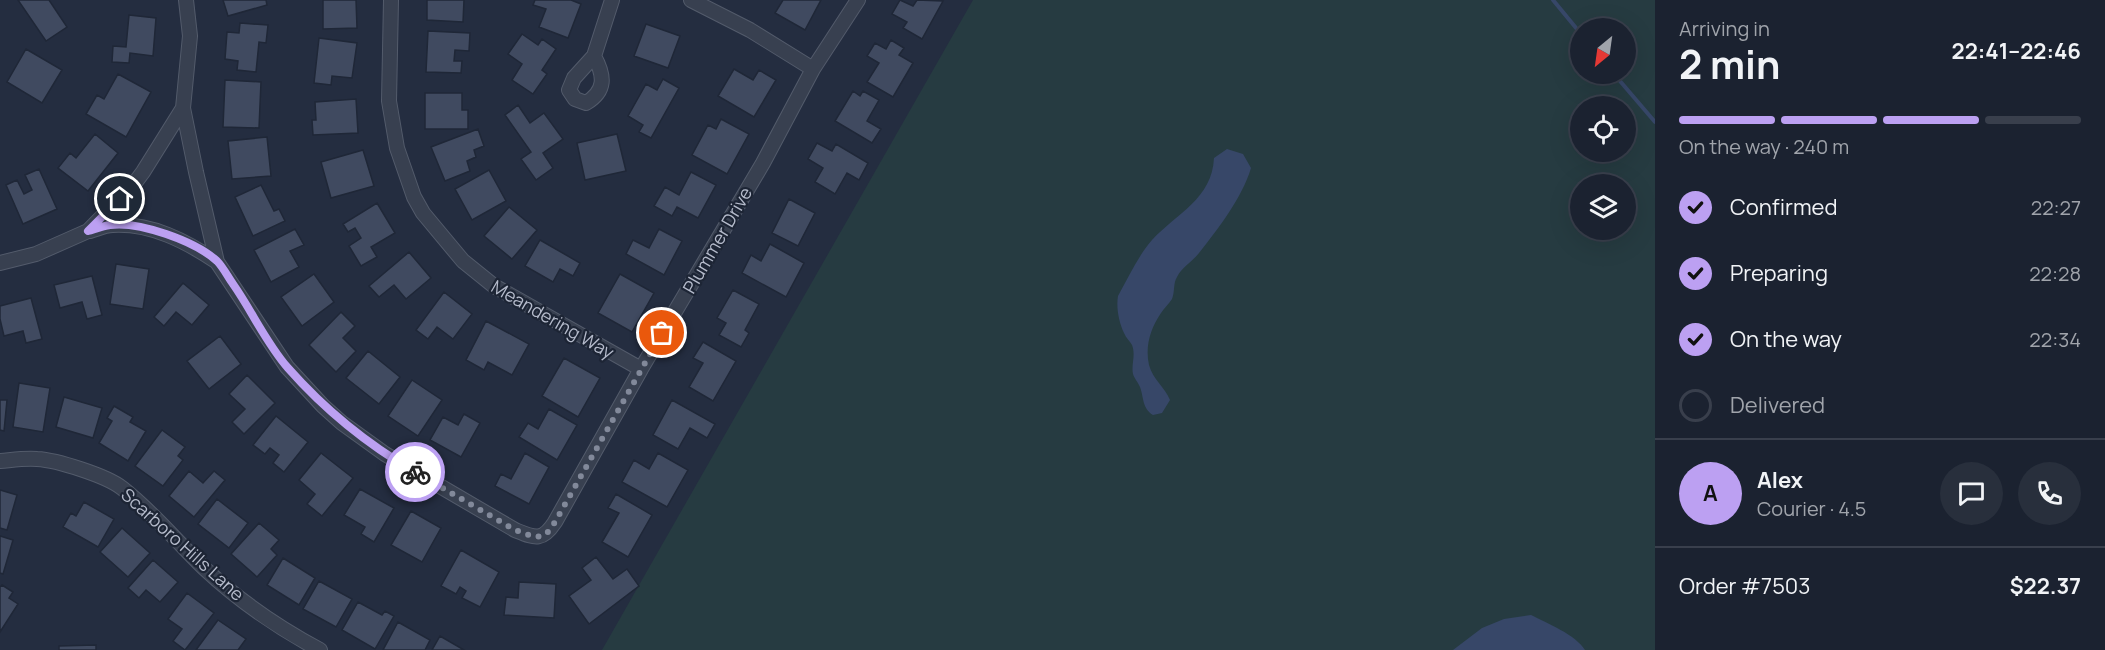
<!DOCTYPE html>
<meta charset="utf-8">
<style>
body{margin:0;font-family:Manrope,sans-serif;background:#282f3c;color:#f1f3f6;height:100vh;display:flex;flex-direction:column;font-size:22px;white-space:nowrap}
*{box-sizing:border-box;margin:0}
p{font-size:20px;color:#a0a4ab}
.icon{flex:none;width:33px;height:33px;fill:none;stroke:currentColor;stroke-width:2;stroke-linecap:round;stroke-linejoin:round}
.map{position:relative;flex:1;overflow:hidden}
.sheet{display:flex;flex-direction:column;background:#1b2230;width:450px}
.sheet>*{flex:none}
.needle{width:39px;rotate:209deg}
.fabs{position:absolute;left:1570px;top:18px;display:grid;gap:12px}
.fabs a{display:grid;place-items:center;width:66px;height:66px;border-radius:50%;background:#1b2230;box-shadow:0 6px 24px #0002,0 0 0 2px #393f4c;font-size:30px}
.pin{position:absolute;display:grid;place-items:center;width:51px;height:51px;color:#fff;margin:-26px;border:3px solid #fff;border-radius:50%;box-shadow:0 2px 6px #0007}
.courier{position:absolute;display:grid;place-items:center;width:60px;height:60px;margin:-30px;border:4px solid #bca0f2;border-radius:50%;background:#fff;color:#222;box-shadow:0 2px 8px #0007}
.headline em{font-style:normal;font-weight:700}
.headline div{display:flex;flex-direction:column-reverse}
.headline{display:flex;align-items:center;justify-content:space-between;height:102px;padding:0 24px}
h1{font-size:39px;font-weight:700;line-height:45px}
.bar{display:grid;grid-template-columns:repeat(4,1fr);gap:9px 6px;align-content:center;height:72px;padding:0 24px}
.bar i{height:8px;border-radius:4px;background:#393f4c}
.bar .on{background:#bca0f2}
.bar p{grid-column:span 4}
.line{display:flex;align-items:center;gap:15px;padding:0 24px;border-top:2px solid #393f4c}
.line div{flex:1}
.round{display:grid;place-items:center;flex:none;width:63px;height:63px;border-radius:32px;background:#282f3c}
ol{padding:0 24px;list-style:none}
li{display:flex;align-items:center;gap:18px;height:66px}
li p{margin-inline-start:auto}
li .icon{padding:6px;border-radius:50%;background:#bca0f2;color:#111;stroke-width:4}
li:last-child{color:#a0a4ab}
li i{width:33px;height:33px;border:3px solid #393f4c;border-radius:50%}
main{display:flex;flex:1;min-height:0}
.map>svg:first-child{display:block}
.green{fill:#263b41;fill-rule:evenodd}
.water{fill:#374768}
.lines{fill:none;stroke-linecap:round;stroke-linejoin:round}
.stream{stroke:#374768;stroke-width:4}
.building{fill:#404a60;stroke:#1f2737;stroke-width:1.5}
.street-casing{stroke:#535b6b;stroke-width:16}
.street{stroke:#384050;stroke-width:14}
.done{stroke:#82899a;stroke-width:6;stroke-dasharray:0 10.8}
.route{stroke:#bca0f2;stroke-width:8}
.labels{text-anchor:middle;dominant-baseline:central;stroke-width:4.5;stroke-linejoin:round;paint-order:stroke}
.street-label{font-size:18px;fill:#b5bbcb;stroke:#1d2535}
</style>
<main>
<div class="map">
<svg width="1655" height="650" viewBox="0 0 1655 650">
<rect width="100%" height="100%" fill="#242d40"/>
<path class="green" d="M973 0H1655V650H602ZM1581 28H1626V74H1581ZM1581 106H1626V152H1581ZM1581 184H1626V230H1581Z"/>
<path class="water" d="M1227 149 1243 154 1251 168C1242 198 1218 229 1199 253 1192 262 1182 267 1177 277 1173 283 1175 292 1172 299 1169 304 1164 308 1161 313 1150 329 1145 347 1149 365 1153 380 1165 387 1170 400L1162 413 1153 415C1142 408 1144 398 1140 387 1138 382 1134 378 1133 374 1131 365 1136 355 1132 345 1130 341 1126 338 1124 333 1119 322 1116 308 1118 296 1128 278 1138 256 1152 240 1177 213 1212 199 1214 158Z
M1531 615C1547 623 1576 635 1585 650H1453L1482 628 1504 619Z"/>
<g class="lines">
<path class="stream" d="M1553 0 1581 34
M1614 74 1655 122"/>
</g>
<path class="building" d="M18 0H49L67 27 46 41Z
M223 0H266L267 5 228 16Z
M323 0H356L357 28 323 29Z
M427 0H464L463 22 427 20Z
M535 0H571L581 4 568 38 539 27 546 9 533 5Z
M783 0H821L805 30 775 13Z
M900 0 913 6 917 0 943 1 922 39 903 28 907 22 892 14Z
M129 15 156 18 153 56 130 53 129 63 112 62 113 46 126 47Z
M240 23 268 25 266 43 259 42 256 72 237 70 238 61 225 59 227 32 239 33Z
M646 24 680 36 668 68 634 56Z
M428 31 470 33 469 51 455 50 454 61H462L461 73 426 72Z
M522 34 538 45 542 39 556 49 542 70 547 74 533 94 512 80 522 64 508 54Z
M319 38 357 43 352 78 332 76 331 85 314 83Z
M891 40 904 48 899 55 913 63 893 97 867 82 879 63 867 56 875 43 886 49Z
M26 49 62 70 42 103 7 82Z
M734 69 753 80 759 70 776 80 754 117 718 96Z
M118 74 151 92 126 137 86 114 97 95 104 99Z
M663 79 679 88 651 138 639 132 643 125 628 116 646 84 657 90Z
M225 80 261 82 259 128 223 127Z
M853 91 860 96 863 91 879 100 867 121 881 129 872 143 835 121Z
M425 93H462V110H468V129H425Z
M356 99 358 133 313 135 312 120H316L315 102Z
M518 105 530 123 544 113 563 139 543 153 553 168 536 180 521 159 531 152 505 115Z
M721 119 749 134 727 174 692 155 708 125 716 129Z
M478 129 484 146 474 150 476 157 467 161 470 171 445 181 431 147Z
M95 134 118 153 88 191 58 168 70 153 76 158Z
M617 134 626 171 585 180 577 143Z
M267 137 271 176 232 179 228 141Z
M817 143 832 151 836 144 868 163 859 180 847 173 835 194 815 182 823 168 808 159Z
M363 150 374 186 331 198 321 162Z
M39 169 57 209 23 224 6 185 17 180 24 194 32 190 25 175Z
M489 170 506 201 472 220 455 189Z
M691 172 716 185 698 218 677 207 672 216 654 206 665 187 679 195Z
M261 185 274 211 279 209 285 221 253 236 235 197Z
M789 199 815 213 798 246 772 233Z
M377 203 395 233 371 247 377 257 361 266 349 246 361 238 355 228 348 232 343 224Z
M509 207 537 230 512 259 484 236Z
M295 229 304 245 290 251 299 267 271 282 254 250Z
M659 229 682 241 664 275 626 254 633 240 649 248Z
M540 240 580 263 573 276 560 269 553 282 525 266Z
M770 244 804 263 786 297 742 273 751 255 761 261Z
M409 252 431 278 406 299 394 285 379 297 369 286Z
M116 264 149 269 143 309 110 304Z
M314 274 334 302 302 326 281 297Z
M620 274 654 293 632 332 598 313Z
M92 276 102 315 87 319 82 302 60 308 54 285Z
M183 283 209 305 192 325 176 312 164 326 154 317Z
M733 290 759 304 745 330 749 333 741 347 719 335 726 323 717 318Z
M444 292 472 314 453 339 437 327 428 339 416 330Z
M31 298 42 339 26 343 23 331 4 336 0 319V306Z
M341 312 355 326 343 338 356 351 336 372 309 345Z
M486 321 529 344 512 375 488 362 484 370 466 360Z
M220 336 241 364 209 389 187 361Z
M703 342 736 361 713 401 689 387 703 363 693 358Z
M368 351 400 377 379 404 346 378Z
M564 358 600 378 578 417 542 396Z
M247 375 275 403 244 434 232 422 245 409 229 394Z
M412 380 442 400 418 436 388 416Z
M19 383 50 388 43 432 13 427Z
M64 397 102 408 93 438 56 427Z
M0 400H7L4 431 0 430Z
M672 400 715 424 707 438 690 428 678 449 653 435Z
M114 406 133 417 130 422 146 431 128 461 99 443 112 421 107 418Z
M549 409 577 425 557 460 519 437 528 423 538 429Z
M464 414 480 423 461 457 430 440 443 417 458 425Z
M276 416 308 442 284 472 273 463 279 455 270 448 265 454 253 445Z
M162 430 185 447 178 456 183 460 163 486 135 466Z
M321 453 353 478 322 516 307 504 315 494 299 480Z
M525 453 549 467 529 504 495 486 501 474 511 479Z
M658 453 688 470 667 507 622 482 634 460 649 469Z
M189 471 203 483 214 471 225 480 194 517 169 496Z
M360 489 394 508 374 542 361 534 365 527 344 515Z
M0 490 17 495 7 530 0 528Z
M616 494 652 515 628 557 602 542 619 513 608 508Z
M217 499 248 523 229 548 198 524Z
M84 502 114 519 98 547 63 527 71 513 76 516Z
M411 511 441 528 422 562 391 545Z
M259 523 279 540 271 549 277 555 257 577 231 554Z
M122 528 150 553 128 577 100 552Z
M0 536 13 540 3 574 0 573Z
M461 550 499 572 480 607 462 598 466 591 460 587 456 594 441 586Z
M596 557 613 579 627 569 639 586 589 624 569 596 591 580 582 568Z
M283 558 315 578 299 605 267 585Z
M153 560 178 582 160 602 146 590 139 598 128 588Z
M319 581 352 599 336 627 303 609Z
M519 582 556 584 554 618 504 615 506 597 518 598Z
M2 585 13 592 9 598 18 604 0 632V587Z
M187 593 214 613 185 650 173 641 182 629 168 619Z
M358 602 382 615 385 611 394 616 375 649 342 630Z
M218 620 246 639 238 650H196Z
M398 622 430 640 425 650H383Z
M440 636 464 650H432Z
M96 645V650H59V646Z"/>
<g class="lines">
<g class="street-casing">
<path id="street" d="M391 0 389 101 397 148 414 197 423 213 463 261 494 286 641 369
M691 0 750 30 813 69
M594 56C605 76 606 91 586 103L575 99 569 90 574 78Z
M594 56 612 0
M183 108 196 172 217 262 287 367 323 406 342 423 385 454 515 530C535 538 542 542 555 522L641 369 763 163 813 69 858 0
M90 231C97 229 105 225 113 225 151 223 186 241 217 262
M0 263 36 254 88 231 134 184 143 172 183 108 190 36 186 0
M0 461C12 460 25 458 37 459 57 460 107 476 122 488 153 512 177 542 204 568 238 600 279 628 320 650"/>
</g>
<use href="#street" class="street"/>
</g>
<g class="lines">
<path class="done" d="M415 472 515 530 534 537 543 536 549 531 555 522 662 333"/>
<path class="route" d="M120 199 88 231C95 229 103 226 110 225 139 221 195 241 217 261 223 267 228 277 233 284 252 311 266 343 288 368 325 410 367 444 415 472"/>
</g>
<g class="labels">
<g class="street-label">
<text transform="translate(717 240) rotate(-60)">Plummer Drive</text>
<text transform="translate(553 319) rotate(30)">Meandering Way</text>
<text transform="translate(183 544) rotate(42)">Scarboro Hills Lane</text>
</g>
</g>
</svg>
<div class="fabs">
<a><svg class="needle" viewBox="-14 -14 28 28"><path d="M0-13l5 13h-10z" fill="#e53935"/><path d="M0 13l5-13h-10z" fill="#a0a4ab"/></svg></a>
<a><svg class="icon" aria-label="locate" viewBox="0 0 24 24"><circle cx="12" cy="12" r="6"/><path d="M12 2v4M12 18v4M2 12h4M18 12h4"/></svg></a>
<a><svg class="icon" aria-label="layers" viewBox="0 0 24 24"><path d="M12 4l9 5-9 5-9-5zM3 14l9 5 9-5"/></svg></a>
</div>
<div class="pin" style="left:662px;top:333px;background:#ea580c"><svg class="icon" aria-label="bag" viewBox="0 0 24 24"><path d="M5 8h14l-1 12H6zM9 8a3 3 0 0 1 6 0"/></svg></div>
<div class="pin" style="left:120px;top:199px;background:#1f2937"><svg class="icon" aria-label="home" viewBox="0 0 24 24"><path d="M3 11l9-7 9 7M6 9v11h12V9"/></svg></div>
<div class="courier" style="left:415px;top:472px"><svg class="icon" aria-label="bike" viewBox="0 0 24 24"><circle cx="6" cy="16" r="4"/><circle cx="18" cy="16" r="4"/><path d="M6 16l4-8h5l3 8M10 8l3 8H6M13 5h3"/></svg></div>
</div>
<section class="sheet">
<div class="headline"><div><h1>2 min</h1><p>Arriving in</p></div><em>22:41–22:46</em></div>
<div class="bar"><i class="on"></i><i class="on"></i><i class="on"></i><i></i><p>On the way · 240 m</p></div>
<ol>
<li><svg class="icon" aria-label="check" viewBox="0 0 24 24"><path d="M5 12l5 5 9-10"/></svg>Confirmed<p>22:27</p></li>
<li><svg class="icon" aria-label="check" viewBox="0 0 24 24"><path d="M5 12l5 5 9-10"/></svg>Preparing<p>22:28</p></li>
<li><svg class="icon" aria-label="check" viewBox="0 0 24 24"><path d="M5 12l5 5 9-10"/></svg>On the way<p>22:34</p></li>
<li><i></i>Delivered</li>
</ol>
<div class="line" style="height:108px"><b class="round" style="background:#bca0f2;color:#111">A</b><div><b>Alex</b><p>Courier · 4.5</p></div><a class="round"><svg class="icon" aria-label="chat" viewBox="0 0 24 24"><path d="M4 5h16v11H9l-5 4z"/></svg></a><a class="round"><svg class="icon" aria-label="phone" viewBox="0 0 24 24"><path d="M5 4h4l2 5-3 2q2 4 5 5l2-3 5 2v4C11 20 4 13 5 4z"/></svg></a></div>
<div class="line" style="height:78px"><div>Order #7503</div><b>$22.37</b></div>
</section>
</main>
